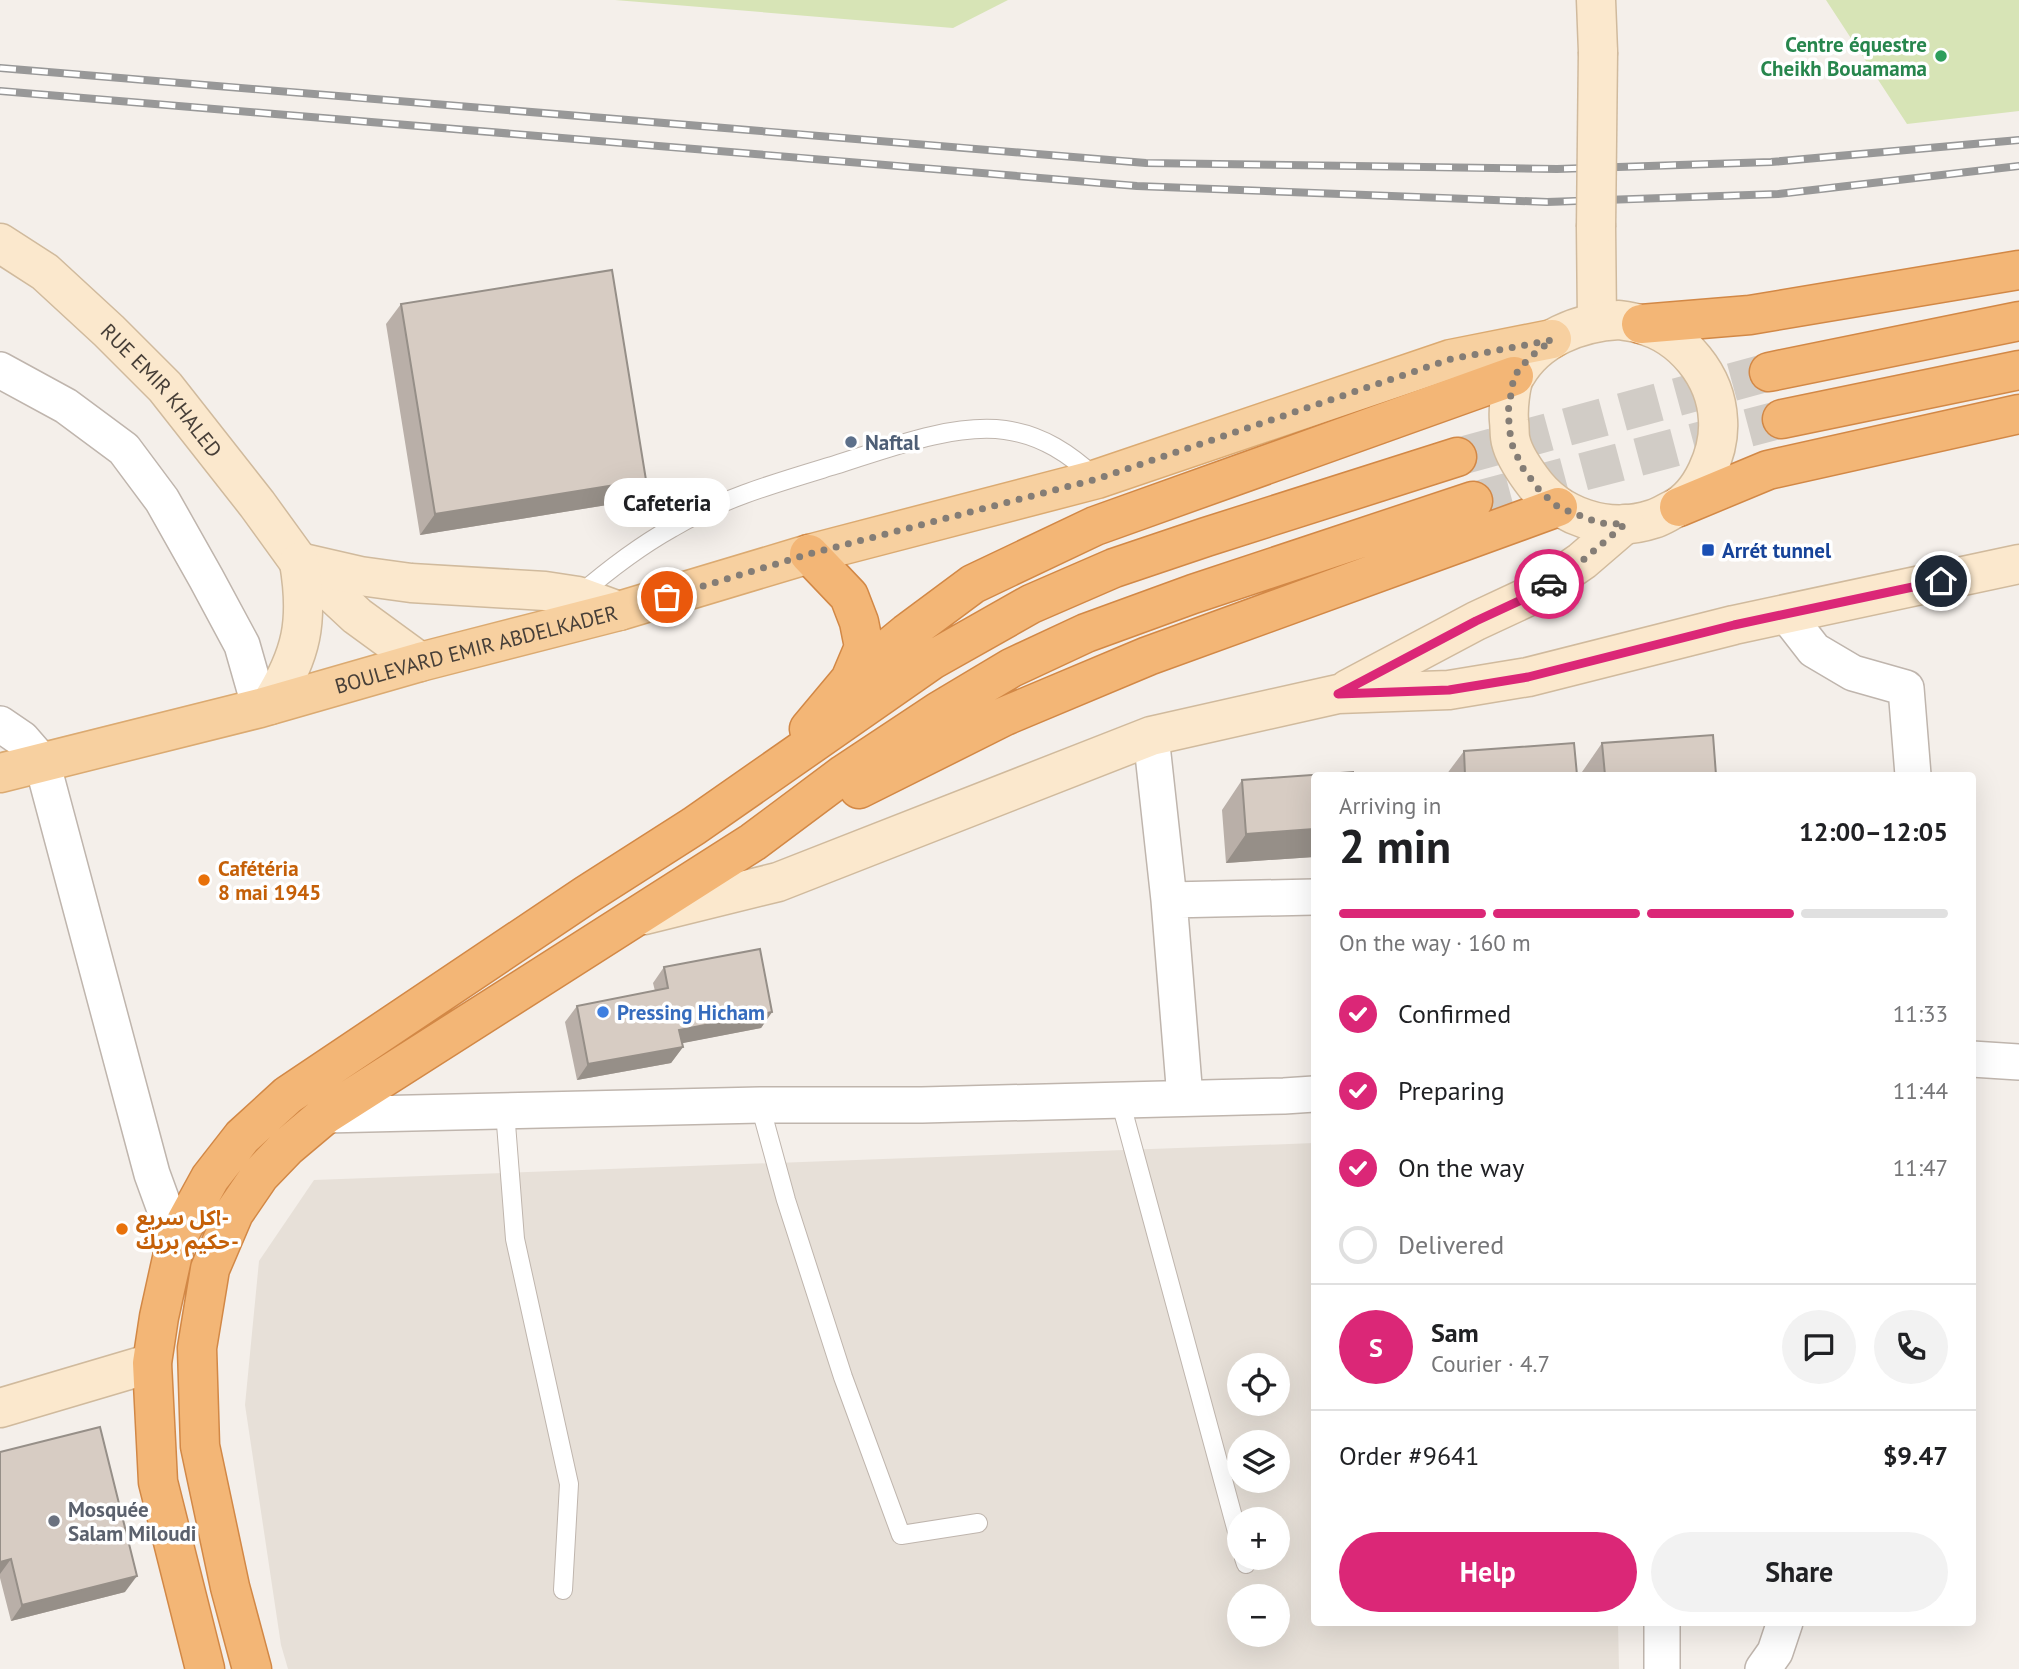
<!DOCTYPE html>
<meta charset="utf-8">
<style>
body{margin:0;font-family:"PT Sans","Noto Sans Arabic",sans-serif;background:#f2f2f2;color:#202124;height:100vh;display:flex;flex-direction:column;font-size:26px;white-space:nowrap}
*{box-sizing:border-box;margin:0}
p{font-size:23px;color:#757577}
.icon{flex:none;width:38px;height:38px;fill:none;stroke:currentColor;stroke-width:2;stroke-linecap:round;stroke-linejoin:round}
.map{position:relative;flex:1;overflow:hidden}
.sheet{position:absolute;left:1311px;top:772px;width:665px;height:854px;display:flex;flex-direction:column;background:#fff;border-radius:7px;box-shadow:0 7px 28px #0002}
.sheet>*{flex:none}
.controls{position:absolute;left:1227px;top:1353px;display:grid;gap:14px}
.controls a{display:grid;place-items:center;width:63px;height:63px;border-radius:50%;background:#fff;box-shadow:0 7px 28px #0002;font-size:35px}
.pin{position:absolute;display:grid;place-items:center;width:60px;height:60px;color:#fff;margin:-30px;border:4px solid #fff;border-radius:50%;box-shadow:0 2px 7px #0007}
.courier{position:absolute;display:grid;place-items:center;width:70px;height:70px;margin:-35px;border:5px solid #db2777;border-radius:50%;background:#fff;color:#222;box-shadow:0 2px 9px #0007}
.bubble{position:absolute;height:49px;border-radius:24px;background:#fff;box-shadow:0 7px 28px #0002;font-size:23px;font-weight:700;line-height:49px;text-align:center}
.overview em{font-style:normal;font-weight:700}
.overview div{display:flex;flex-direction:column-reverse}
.overview{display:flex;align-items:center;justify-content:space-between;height:119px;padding:0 28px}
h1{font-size:46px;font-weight:700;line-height:52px}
.bar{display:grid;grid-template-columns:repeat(4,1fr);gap:10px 7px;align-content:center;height:84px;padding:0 28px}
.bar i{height:9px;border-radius:5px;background:#e0e0e0}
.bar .current{background:#db2777}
.bar p{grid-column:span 4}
.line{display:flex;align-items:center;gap:18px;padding:0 28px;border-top:2px solid #e0e0e0}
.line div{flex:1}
.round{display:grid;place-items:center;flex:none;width:74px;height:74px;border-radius:37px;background:#f2f2f2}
ol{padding:0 28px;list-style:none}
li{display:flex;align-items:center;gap:21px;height:77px}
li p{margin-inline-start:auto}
li .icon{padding:7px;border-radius:50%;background:#db2777;color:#fff;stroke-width:4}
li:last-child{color:#757577}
li i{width:38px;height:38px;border:4px solid #e0e0e0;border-radius:50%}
.primary-button{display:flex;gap:14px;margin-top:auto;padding:14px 28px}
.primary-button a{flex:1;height:80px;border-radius:42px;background:#db2777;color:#fff;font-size:28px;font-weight:700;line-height:80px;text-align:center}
.primary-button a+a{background:#f2f2f2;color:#202124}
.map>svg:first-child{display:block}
.residential{fill:#e7e0d8;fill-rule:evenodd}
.green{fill:#d7e4b6}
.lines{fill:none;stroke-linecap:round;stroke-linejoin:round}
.highway-tunnel{stroke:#d1ccc6;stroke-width:38;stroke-dasharray:38 19;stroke-linecap:butt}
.lane-casing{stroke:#bfb5ad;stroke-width:20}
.street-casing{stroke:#bfb5ad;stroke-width:38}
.secondary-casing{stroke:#d0ba9d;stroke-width:41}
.primary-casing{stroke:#dbaa71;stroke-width:41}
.highway-casing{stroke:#d28846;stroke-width:41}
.lane{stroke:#fff;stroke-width:18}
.street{stroke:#fff;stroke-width:35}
.secondary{stroke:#fbe8cd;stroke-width:38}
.primary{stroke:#f7d0a0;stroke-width:38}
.highway{stroke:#f3b676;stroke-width:38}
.rail-casing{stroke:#989898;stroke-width:8}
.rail{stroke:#fff;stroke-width:5;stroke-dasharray:16;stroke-linecap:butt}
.secondary-bridge-casing{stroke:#d0ba9d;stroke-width:41;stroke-linecap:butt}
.secondary-bridge{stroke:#fbe8cd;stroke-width:38}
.wall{fill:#b9afa8}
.shaded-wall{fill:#968f88}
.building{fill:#d7ccc3;stroke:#968f88;stroke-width:2}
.done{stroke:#847d76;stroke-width:7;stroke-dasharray:0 12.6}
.route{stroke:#db2777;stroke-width:9}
.leisure-dot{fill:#2e9e5b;stroke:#fff;stroke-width:2.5}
.service-dot{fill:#5c6f8a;stroke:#fff;stroke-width:2.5}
.transit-dot{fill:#1a4fb4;stroke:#fff;stroke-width:2.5}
.food-dot{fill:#e8710a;stroke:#fff;stroke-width:2.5}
.shop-dot{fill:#3f7fe0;stroke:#fff;stroke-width:2.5}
.worship-dot{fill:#6b7280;stroke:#fff;stroke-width:2.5}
.labels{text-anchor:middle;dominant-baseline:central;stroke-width:7;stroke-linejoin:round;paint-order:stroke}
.leisure-label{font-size:21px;font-weight:bold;fill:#27864d;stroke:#fff;text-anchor:end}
.street-label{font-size:21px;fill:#473f38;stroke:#fff}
.service-label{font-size:21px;font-weight:bold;fill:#4e5e75;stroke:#fff;text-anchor:start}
.transit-label{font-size:21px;font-weight:bold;fill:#164399;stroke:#fff;text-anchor:start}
.food-label{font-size:21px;font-weight:bold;fill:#c56008;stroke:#fff;text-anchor:start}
.shop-label{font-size:21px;font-weight:bold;fill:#366cbe;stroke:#fff;text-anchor:start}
.worship-label{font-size:21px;font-weight:bold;fill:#5b616d;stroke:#fff;text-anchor:start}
</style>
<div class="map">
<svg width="2019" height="1669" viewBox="0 0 2019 1669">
<rect width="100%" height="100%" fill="#f4efea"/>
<path class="residential" d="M1314 1143V1622H1618L1619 1669H288L281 1645 245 1405 259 1261 314 1180ZM1239 1365H1278V1404H1239ZM1239 1442H1278V1480H1239ZM1239 1519H1278V1558H1239ZM1239 1596H1278V1634H1239Z"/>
<path class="green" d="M615 0H1008L953 28Z
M1826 0H2019V111L1907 124Z"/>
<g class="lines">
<path class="highway-tunnel" d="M1457 457 1769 372
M1473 501 1782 419"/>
<g class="lane-casing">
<path id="lane" d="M578 596C607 571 638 547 672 528 722 498 779 482 835 465 886 449 952 423 1005 430 1042 435 1070 454 1097 479
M1120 1100 1239 1539
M760 1105 786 1200 843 1377 901 1535 978 1523
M505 1111 515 1239 569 1484 563 1590
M1244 1558 1246 1564"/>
</g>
<g class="street-casing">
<path id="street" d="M0 370 66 406 124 449 162 500 206 578 242 645 260 708
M1786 614 1814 650 1853 673 1906 688 1913 775
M0 724 22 739 42 762 152 1174 176 1240
M1151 736 1169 900 1185 1098
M1169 900 1314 897
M1972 1059 2019 1062
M325 1115 760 1105H922L1284 1096 1314 1094
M1662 1622V1669
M1763 1669 1775 1652 1785 1622"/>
</g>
<g class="secondary-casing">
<g id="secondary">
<path d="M1596 0 1598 52"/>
<path d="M1596 227 1597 321"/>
<path id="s1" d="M0 243 45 272 109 331 165 387 257 504 299 562 357 616 420 662"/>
<path d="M1619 320C1626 321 1633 322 1640 324 1683 335 1716 376 1718 420 1720 451 1702 496 1672 510 1666 513 1660 517 1653 519 1608 534 1558 517 1531 479 1523 468 1514 455 1511 442 1509 436 1510 428 1509 421 1508 410 1510 384 1516 375 1537 338 1580 322 1619 320Z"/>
<path d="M299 562 360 576 411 583 545 591 578 596 619 611"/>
<path d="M1348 689 1476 621 1536 593 1582 561 1625 524"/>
<path d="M270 705C302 655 309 621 299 562"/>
<path d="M644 915 778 882 1151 736 1338 694 1449 690 1528 677 1734 625 2019 564"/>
<path d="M0 1408 152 1363"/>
</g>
</g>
<g class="primary-casing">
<g id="primary">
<path id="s2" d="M0 773 260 708 420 662 619 611 809 554 1097 479 1451 359 1552 339"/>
</g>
</g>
<g class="highway-casing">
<path id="highway" d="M1641 324 1750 315 2019 270
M1769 372 2019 321
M1782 419 2019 370
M1679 507 1768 470 2019 414
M809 554 849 596 859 622 864 647 850 680
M809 729 850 680 907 633 973 584 1095 526 1514 376
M859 789 1005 716 1148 656 1558 507
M205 1669 158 1482 152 1363 159 1317 176 1240 210 1178 242 1137 288 1095 586 895 694 826 932 660 1031 604 1114 568 1206 537 1457 457
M252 1669 230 1587 200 1446 197 1348 210 1269 234 1213 260 1175 287 1147 325 1115 753 842 844 774 939 711 1011 668 1086 633 1193 594 1473 501"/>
</g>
<use href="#lane" class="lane"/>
<use href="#street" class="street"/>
<use href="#secondary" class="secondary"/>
<use href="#primary" class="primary"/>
<use href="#highway" class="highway"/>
<g class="rail-casing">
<path id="rail" d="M0 68 1146 163 1557 169 1771 162 2019 140
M0 91 1137 186 1547 202 1778 194 2019 166"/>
</g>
<use href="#rail" class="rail"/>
<g class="secondary-bridge-casing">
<path id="secondary-bridge" d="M1596 227 1598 52"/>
</g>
<use href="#secondary-bridge" class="secondary-bridge"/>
</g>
<path class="wall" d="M401 304 632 501 420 535 386 324Z
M1602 743 1716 775H1582V772Z
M1464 751 1577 775H1446Z
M1314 775V857L1226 863 1222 810 1242 780Z
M664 967 772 1012 761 1028 682 1043 683 1047 671 1063 577 1080 565 1022 577 1006 655 991 653 983Z
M0 1452 125 1592 11 1621 0 1578Z"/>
<path class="shaded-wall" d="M646 480 632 501 420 535 435 514Z
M1314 829V857L1226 863 1246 834Z
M772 1012 761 1028 668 1046 679 1030Z
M683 1047 671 1063 577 1080 588 1064Z
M11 1559 0 1574V1562Z
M137 1576 125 1592 11 1621 22 1605Z"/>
<path class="building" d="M612 270 646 480 435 514 401 304Z
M1713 735 1716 775H1605L1602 743Z
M1574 743 1577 775H1465L1464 751Z
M1353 772V775H1314V829L1246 834 1242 780Z
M760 949 772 1012 679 1030 683 1047 588 1064 577 1006 668 988 664 967Z
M100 1427 137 1576 22 1605 11 1559 0 1562V1452Z"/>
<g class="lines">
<path class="done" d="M667 597 809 554 1097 479 1451 359 1552 340 1529 358 1514 376 1508 412 1511 442 1522 467 1540 491 1558 507 1599 523 1625 524 1582 561 1549 584"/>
<path class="route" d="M1549 584 1536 593 1476 621 1338 694 1449 690 1528 677 1734 625 1941 581"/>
</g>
<circle class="leisure-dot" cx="1941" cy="56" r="7"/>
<circle class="service-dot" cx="851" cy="442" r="7"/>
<rect class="transit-dot" x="1701" y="543" width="14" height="14" rx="3.5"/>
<g class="food-dot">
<circle cx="204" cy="880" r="7"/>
<circle cx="122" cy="1229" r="7"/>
</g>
<circle class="shop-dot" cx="603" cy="1012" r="7"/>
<circle class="worship-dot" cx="54" cy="1521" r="7"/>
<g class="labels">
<g class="leisure-label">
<text x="1927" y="44">Centre équestre<tspan x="1927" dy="24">Cheikh Bouamama</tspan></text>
</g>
<g class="street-label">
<text stroke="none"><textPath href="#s1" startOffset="220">RUE EMIR KHALED</textPath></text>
<text stroke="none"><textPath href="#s2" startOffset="492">BOULEVARD EMIR ABDELKADER</textPath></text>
</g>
<g class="service-label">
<text x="865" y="442">Naftal</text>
</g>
<g class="transit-label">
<text x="1722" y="550">Arrét tunnel</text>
</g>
<g class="food-label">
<text x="218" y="868">Cafétéria<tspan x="218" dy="24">8 mai 1945</tspan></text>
<text x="136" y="1217">اكل سريع-<tspan x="136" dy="24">حكيم بريك-</tspan></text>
</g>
<g class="shop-label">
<text x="617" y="1012">Pressing Hicham</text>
</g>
<g class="worship-label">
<text x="68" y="1509">Mosquée<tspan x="68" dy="24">Salam Miloudi</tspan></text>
</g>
</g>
</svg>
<div class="controls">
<a><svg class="icon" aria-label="locate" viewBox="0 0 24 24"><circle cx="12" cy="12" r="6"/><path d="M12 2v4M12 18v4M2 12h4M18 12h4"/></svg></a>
<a><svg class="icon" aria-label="layers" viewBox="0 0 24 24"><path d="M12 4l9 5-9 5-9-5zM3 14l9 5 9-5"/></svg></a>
<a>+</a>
<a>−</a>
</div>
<div class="pin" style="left:667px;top:597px;background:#ea580c"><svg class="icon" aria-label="bag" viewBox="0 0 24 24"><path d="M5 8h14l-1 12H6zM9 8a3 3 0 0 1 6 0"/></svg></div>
<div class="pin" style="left:1941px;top:581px;background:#1f2937"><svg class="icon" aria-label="home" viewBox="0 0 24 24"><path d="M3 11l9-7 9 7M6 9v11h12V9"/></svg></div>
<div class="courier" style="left:1549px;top:584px"><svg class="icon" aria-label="car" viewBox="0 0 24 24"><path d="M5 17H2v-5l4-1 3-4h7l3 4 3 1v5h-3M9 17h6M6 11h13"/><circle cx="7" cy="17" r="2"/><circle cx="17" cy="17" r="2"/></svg></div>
<div class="bubble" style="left:604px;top:478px;width:126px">Cafeteria</div>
<section class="sheet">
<div class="overview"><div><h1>2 min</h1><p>Arriving in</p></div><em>12:00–12:05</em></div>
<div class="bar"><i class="current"></i><i class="current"></i><i class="current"></i><i></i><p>On the way · 160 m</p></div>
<ol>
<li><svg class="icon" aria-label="check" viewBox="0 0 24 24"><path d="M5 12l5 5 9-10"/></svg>Confirmed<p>11:33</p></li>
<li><svg class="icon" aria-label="check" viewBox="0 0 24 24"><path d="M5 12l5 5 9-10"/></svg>Preparing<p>11:44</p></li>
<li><svg class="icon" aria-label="check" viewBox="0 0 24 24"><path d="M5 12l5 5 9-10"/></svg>On the way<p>11:47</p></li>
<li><i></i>Delivered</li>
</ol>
<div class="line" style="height:126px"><b class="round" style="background:#db2777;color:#fff">S</b><div><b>Sam</b><p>Courier · 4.7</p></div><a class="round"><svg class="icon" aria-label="chat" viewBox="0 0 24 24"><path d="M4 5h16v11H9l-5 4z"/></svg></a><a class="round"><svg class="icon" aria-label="phone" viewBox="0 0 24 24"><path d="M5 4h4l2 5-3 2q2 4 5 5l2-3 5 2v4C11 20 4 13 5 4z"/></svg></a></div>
<div class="line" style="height:91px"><div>Order #9641</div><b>$9.47</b></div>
<div class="primary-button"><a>Help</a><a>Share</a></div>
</section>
</div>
